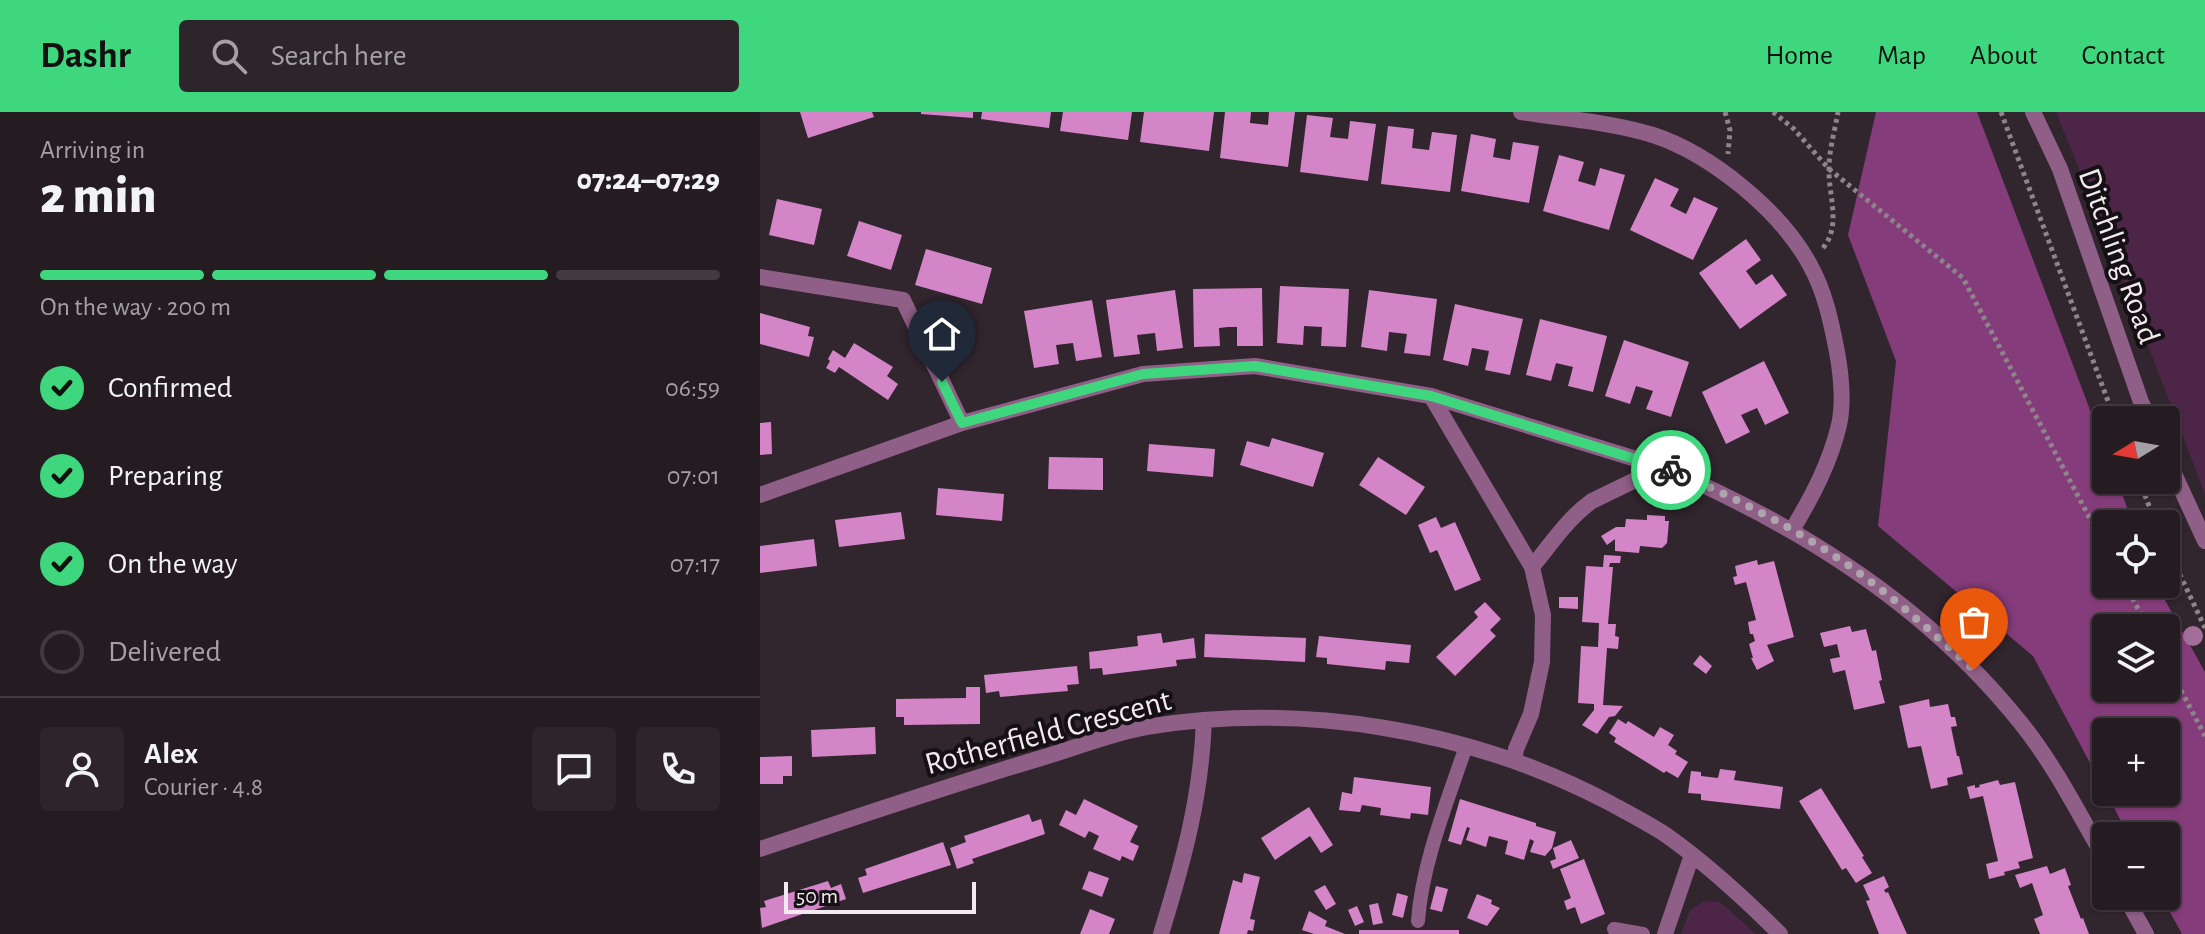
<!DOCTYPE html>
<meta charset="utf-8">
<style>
body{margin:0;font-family:"Alegreya Sans",sans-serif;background:#2d252a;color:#f1f3f6;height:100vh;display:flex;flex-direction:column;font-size:30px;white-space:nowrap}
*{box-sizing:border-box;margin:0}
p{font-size:26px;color:#a3a1a5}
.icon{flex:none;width:44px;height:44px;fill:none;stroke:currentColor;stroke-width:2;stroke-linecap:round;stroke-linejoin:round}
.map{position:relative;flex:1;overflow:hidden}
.side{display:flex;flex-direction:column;background:#251c22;width:760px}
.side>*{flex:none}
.needle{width:52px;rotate:259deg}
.fabs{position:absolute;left:1332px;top:294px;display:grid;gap:16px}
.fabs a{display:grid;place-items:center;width:88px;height:88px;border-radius:8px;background:#251c22;box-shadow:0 2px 6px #0004,0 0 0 2px #423a40;font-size:40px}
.scale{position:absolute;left:24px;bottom:20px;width:192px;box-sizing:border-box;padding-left:8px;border:4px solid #f2eaf0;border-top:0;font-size:22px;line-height:28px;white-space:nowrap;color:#f2eaf0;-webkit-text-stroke:6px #151014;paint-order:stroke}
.pin{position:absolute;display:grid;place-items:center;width:68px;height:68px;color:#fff;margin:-82px -34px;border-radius:50% 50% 50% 0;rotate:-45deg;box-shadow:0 0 8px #0007}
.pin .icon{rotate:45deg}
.courier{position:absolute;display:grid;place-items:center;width:80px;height:80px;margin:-40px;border:6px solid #3fd77d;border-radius:50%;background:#fff;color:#222;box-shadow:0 2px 10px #0007}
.headline em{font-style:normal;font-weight:800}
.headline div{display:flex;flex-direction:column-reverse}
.headline{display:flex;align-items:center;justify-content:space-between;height:136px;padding:0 40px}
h1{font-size:52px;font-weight:800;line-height:60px}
.bar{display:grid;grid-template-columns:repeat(4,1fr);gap:12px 8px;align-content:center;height:96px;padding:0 40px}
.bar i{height:10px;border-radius:6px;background:#423a40}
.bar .selected{background:#3fd77d}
.bar p{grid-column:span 4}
.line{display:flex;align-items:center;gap:20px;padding:0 40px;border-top:2px solid #423a40}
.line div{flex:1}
.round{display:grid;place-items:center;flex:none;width:84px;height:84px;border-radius:8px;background:#2d252a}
ol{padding:0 40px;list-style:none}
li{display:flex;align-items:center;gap:24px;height:88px}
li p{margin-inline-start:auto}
li .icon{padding:8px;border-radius:50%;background:#3fd77d;color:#111;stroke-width:4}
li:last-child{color:#a3a1a5}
li i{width:44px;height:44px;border:4px solid #423a40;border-radius:50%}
header{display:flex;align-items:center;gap:48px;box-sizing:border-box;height:112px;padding:0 40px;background:#3fd77d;color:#111}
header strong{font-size:38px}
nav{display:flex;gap:44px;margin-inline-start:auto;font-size:28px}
.search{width:560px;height:72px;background:#2d252a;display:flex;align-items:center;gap:20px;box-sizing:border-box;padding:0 28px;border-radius:8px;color:#a3a1a5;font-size:30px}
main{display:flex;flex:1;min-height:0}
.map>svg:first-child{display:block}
.green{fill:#4d2547}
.forest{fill:#853c7b;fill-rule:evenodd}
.building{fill:#d485c8}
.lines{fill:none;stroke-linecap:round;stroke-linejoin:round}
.path{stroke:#8e848b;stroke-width:5;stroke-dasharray:4 4;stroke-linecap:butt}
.service{stroke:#905f88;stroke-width:14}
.minor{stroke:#905f88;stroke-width:16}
.tertiary{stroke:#905f88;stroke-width:16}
.tree{fill:#a26f99}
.done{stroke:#aea5ac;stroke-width:8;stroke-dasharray:0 14.4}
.route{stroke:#3fd77d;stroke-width:10}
.labels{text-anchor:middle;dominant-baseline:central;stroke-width:8;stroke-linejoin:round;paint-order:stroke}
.street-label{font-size:32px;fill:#f2eaf0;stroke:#151014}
</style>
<header>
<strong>Dashr</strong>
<div class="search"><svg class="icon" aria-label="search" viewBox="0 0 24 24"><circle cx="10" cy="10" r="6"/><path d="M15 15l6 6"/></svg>Search here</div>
<nav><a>Home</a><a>Map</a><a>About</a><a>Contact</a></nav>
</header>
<main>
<section class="side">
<div class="headline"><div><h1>2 min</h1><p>Arriving in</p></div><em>07:24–07:29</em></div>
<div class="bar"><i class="selected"></i><i class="selected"></i><i class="selected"></i><i></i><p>On the way · 200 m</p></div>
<ol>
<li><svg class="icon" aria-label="check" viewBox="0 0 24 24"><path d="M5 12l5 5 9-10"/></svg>Confirmed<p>06:59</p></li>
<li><svg class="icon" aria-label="check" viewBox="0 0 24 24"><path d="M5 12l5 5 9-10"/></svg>Preparing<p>07:01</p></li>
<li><svg class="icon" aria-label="check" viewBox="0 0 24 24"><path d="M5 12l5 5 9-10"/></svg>On the way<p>07:17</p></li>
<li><i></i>Delivered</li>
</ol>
<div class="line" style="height:144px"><a class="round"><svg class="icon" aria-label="person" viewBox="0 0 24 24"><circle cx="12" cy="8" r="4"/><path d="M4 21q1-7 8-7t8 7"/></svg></a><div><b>Alex</b><p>Courier · 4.8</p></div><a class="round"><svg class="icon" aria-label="chat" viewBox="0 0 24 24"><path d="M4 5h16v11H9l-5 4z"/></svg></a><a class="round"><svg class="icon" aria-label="phone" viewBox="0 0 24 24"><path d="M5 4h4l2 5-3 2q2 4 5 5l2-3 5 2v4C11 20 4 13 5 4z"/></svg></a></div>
</section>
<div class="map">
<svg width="1445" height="822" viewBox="0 0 1445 822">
<rect width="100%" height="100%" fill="#31252e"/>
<path class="green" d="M1296 0H1445V382L1346 124Z
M945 789 960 790 996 822H921L930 798Z"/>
<path class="forest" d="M1116 0H1217L1346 340V368H1357L1373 412H1346V472H1396L1445 560V822H1422L1401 784H1406V724H1369L1273 544 1118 414 1136 249 1088 123ZM1346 516H1406V576H1346ZM1346 620H1406V680H1346Z"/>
<path class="building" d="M40 0H112L114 5 48 26Z
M161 0H213V6L161 2Z
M222 0H291L289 16 221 7Z
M303 0H372L368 28 300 19Z
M384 0H454L449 39 380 30Z
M465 0H491L490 11 508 13 509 0H535L528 55 460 46Z
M547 3 573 6 570 25 588 27 590 9 616 12 608 69 540 60Z
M628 14 654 17 652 36 669 38 672 20 697 23 690 80 621 72Z
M711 22 736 27 733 45 750 48 753 30 779 34 769 91 701 79Z
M799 43 824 50 818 69 835 74 840 56 865 63 849 118 783 99Z
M895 66 919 77 910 94 926 102 934 85 958 96 933 148 870 118Z
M17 87 62 97 54 133 9 123Z
M99 109 142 123 131 158 87 144Z
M986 127 1001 148 986 159 996 173 1012 162 1027 183 980 217 939 161Z
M166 137 232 156 222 192 155 173Z
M520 174 589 177 586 235 561 234 562 215 544 214 543 233 517 231Z
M502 176 503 234H477V215H468L459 216 460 234 434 235 433 177Z
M415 178 423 236 397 239 395 221 377 223 380 242 354 245 346 188Z
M609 178 677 187 670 244 644 241 647 222 629 220 627 239 601 235Z
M332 188 342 245 316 249 313 231 296 233 299 252 274 256 264 199Z
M695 192 763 207 750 263 725 258 729 239 712 236 708 254 683 248Z
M0 201 50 215 48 224 54 225 49 245 0 232Z
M780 207 847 224 833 280 808 274 813 255 796 251 791 269 766 263Z
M864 228 929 250 911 305 886 297 893 279 876 274 870 292 845 284Z
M94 231 133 255 127 264 138 272 128 288 79 255 75 261 66 256 70 249 68 247 73 238 85 246Z
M1004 249 1029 301 1005 313 997 296 981 303 990 320 966 332 942 280Z
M11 310 12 342 0 343V311Z
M512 326 564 341 553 375 480 353 487 329 509 335Z
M389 332 455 337 453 365 387 359Z
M289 345 343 346V378L288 377Z
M618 345 665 375 646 403 599 373Z
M178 376 244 382 242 409 176 403Z
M141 400 145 427 79 435 75 408Z
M887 403 905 404V409H909L907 431 902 436 880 434 879 441 855 439V427L847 433 841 424 856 415H865L866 407 887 408Z
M676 405 681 416 695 410 721 468 695 479 677 438 670 441 658 413Z
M54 427 57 454 0 461V434Z
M844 443 861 444 860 451H850L849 455H853L848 512H856L855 524 859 525 858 537 847 536 843 593 863 594 855 604 849 605 837 622 822 613 834 598V592L818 591 821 534 838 535 839 511 822 510 826 454 843 455Z
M997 448 998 453 1014 449 1034 525 1007 533 1014 549 997 558 991 546H993L989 532 995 529 993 522H990L988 510 996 508 986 470 975 473 973 465 977 464 975 454Z
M799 485H818V497L799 496Z
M725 490 741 507 730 518 736 524 695 564 676 545 718 505 714 500Z
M1090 514 1092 520 1106 517 1112 539 1116 538 1122 568 1119 569 1125 591 1094 598 1085 558 1073 561 1070 547 1080 545 1077 532 1064 535 1060 521Z
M401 521 403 531 434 526 436 546 416 548 417 554 343 563 342 556 330 557 329 540 378 534 377 524Z
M445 522 546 526 545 550 444 545Z
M559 524 651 533 649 551 626 549 625 558 567 552V546L556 545Z
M940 543 952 554 946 562 933 552Z
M317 554 319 572 307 573 308 579 240 585 239 579 226 581 224 563Z
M206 575H220V612L144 613V605H136V587L206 586Z
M1169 587 1170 595 1188 592 1191 605H1195L1197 614 1191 615 1197 644H1199L1203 662 1187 666 1188 673 1171 677 1161 634 1148 636 1139 594Z
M858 607 866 612 868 609 894 625 900 615 914 623 908 633 917 639 915 642 928 650 918 666 906 659 904 661 854 630 856 626 849 621Z
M115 615 116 642 52 645 51 618Z
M32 644V664H23V672H0V645Z
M960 657 976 659 974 668 1023 675 1020 697 941 688V682L928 681 931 659 941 660V664L958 666Z
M594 665 671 675 668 703 651 701 650 707 620 703 621 696 602 693 600 700 579 698 582 680 592 682Z
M1238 668 1240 673 1255 670 1273 746 1258 750 1260 756 1244 760 1245 763 1229 767 1226 752 1238 749 1223 684 1210 687 1207 675 1215 673V676L1220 675 1219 673Z
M1061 676 1104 744 1102 745 1112 761 1096 771 1086 756 1082 758 1039 689Z
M324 687 378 714 370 730 379 734 373 749 362 744 360 749 333 737 339 724 329 719 325 726 299 713 306 698 316 703Z
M700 687 776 711V714L796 720 792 736 785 744 770 740 774 729 770 727 764 748 745 742 748 729 729 724 726 735 706 728 710 716 707 715 701 733 688 729Z
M549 695 573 733 561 741 550 724 515 748 501 726Z
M269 702 272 710 281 707 285 722 212 747 214 751 197 757 190 736 206 730 204 724Z
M811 728 819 746 793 757 790 749 796 747 793 736Z
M183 730 191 753 103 781 98 766 107 763 105 757Z
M824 747 845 802 821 812 815 795 807 798 804 789 811 786 800 757Z
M1287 754 1290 762 1305 756 1311 773 1308 774 1315 792 1321 807 1323 806 1329 822H1280L1274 807 1283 803 1272 771 1260 776 1255 763Z
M329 759 349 766 342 785 322 777Z
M484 761 500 765 490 807 495 808 493 819 488 818 487 822H459L473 768 482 771Z
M1124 764 1129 775 1124 778 1126 781 1128 780 1147 822H1119L1106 789 1110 788 1103 773Z
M68 769 71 776 81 772 86 787 2 816 0 796 6 795 4 789Z
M565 773 576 792 566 798 554 779Z
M676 774 688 777 682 800 670 797Z
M637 781 648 784 643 806 632 803Z
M717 782 732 788 731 792 740 796 727 814 707 806Z
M618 791 623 811 613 813 609 793Z
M597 794 604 810 595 814 588 798Z
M330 797 355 807 349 822H320Z
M549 799 567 809 565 814 585 822H554L542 818Z
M599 818H699V822H599Z"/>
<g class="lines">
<path class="path" d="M965 0 970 18 968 42
M1013 0 1034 17 1069 57 1203 166 1346 437
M1241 0 1355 308
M1063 136C1082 113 1068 83 1069 56 1069 38 1075 18 1078 0
M1379 368 1396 412
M1406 433 1445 516
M1365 472 1388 516
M1406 550 1445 624"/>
<path class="service" d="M658 809C662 751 688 688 706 634
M854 817 883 822"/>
<path class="minor" d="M761 0C805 7 851 10 893 23 951 42 1021 99 1050 153 1065 180 1071 209 1077 240 1081 262 1084 290 1079 313 1070 351 1052 385 1032 418
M0 165 143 188 202 311
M671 284 772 455 783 503 782 550 771 602 756 637 754 649
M0 383 202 311 383 262 495 254 671 284 902 355C1037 412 1167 494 1260 610 1294 652 1319 702 1346 749
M772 455C791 432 808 406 832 389L902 355
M0 737C94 706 187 674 281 646 315 636 352 621 386 615 541 590 709 617 848 690 868 701 888 711 906 723 947 752 984 786 1020 822
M1365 784 1386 822
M401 822C424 747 441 686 444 608
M905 822 932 743"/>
<path class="tertiary" d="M1273 0 1300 57 1381 290 1390 308
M1406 344 1445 429"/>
</g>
<circle class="tree" cx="1433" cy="524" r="10"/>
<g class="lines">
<path class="done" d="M911 358C974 385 1039 418 1095 458 1137 488 1175 523 1214 558"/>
<path class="route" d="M182 270 202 311 383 262 495 254 671 284 911 358"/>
</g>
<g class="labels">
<g class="street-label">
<text transform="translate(1359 144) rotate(70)">Ditchling Road</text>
<text transform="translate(288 620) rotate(-15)">Rotherfield Crescent</text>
</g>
</g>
</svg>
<div class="fabs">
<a><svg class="needle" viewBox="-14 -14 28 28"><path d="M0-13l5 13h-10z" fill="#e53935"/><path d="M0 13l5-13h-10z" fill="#a3a1a5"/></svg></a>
<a><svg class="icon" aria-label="locate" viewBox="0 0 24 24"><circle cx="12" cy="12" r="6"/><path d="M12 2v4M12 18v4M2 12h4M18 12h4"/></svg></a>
<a><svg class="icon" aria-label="layers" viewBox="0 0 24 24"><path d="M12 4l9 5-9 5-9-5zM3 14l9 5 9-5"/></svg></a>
<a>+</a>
<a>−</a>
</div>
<div class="scale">50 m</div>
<div class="pin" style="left:1214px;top:558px;background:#ea580c"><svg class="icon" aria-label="bag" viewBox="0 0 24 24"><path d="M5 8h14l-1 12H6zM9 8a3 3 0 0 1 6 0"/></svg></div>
<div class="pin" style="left:182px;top:270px;background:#1f2937"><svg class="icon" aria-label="home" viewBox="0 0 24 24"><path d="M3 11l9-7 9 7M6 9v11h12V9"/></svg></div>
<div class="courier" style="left:911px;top:358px"><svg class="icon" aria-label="bike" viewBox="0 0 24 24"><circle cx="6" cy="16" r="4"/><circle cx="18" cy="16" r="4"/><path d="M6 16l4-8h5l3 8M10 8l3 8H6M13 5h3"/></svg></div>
</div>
</main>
